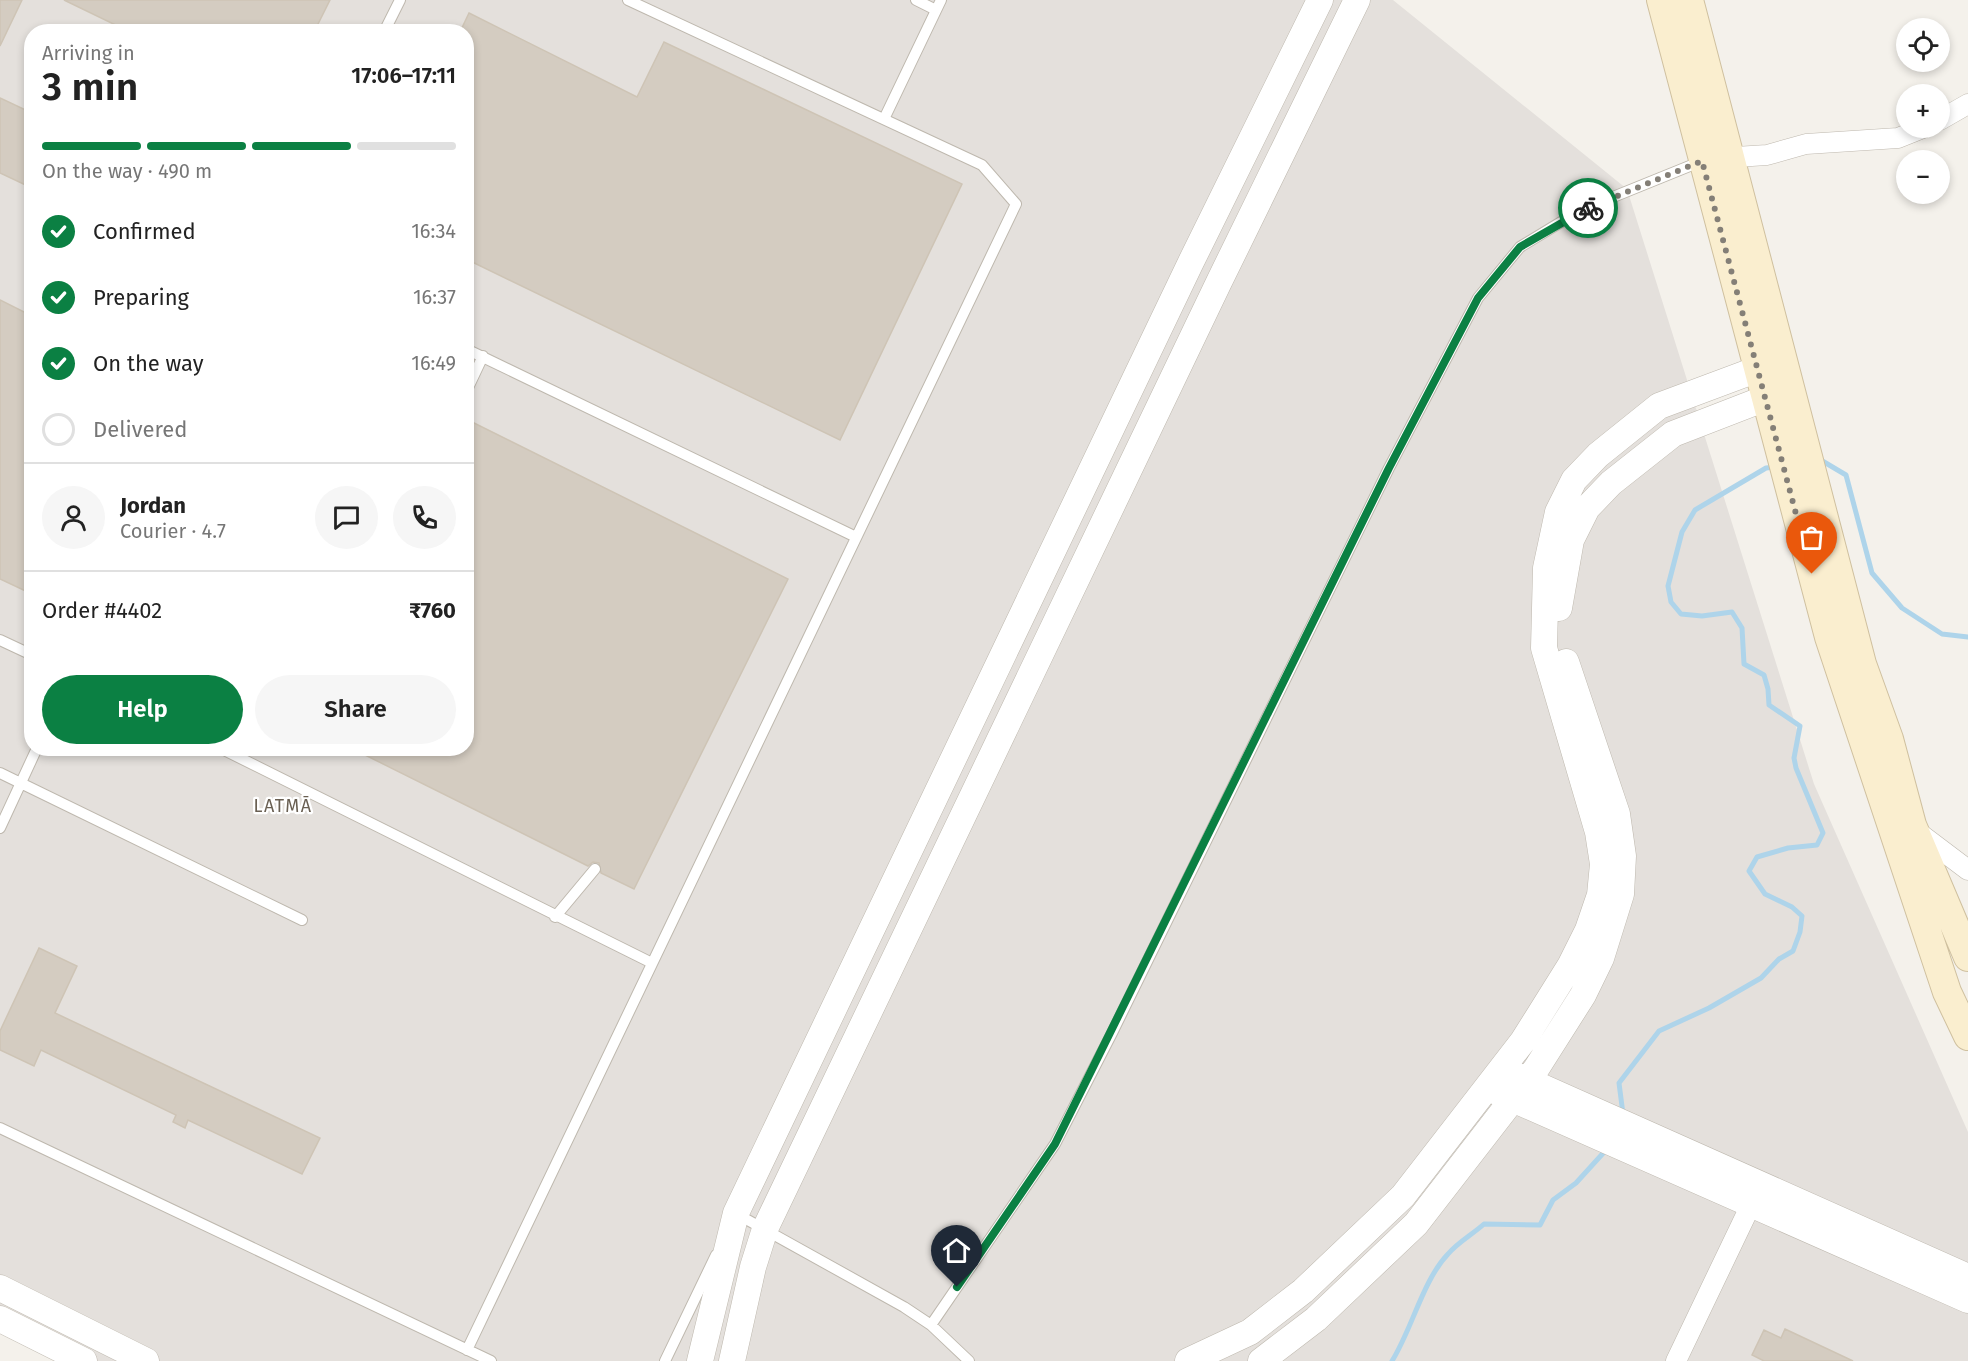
<!DOCTYPE html>
<meta charset="utf-8">
<style>
body{margin:0;font-family:"Fira Sans",sans-serif;background:#f6f6f6;color:#222;height:100vh;display:flex;flex-direction:column;font-size:22px;white-space:nowrap}
*{box-sizing:border-box;margin:0}
p{font-size:20px;color:#767676}
.icon{flex:none;width:33px;height:33px;fill:none;stroke:currentColor;stroke-width:2;stroke-linecap:round;stroke-linejoin:round}
.map{position:relative;flex:1;overflow:hidden}
.side{position:absolute;left:24px;top:24px;width:450px;height:732px;display:flex;flex-direction:column;background:#fff;border-radius:24px;box-shadow:0 3px 9px #0003}
.side>*{flex:none}
.buttons{position:absolute;left:1896px;top:18px;display:grid;gap:12px}
.buttons a{display:grid;place-items:center;width:54px;height:54px;border-radius:50%;background:#fff;box-shadow:0 3px 9px #0003;font-size:30px}
.pin{position:absolute;display:grid;place-items:center;width:51px;height:51px;color:#fff;margin:-62px -26px;border-radius:50% 50% 50% 0;rotate:-45deg;box-shadow:0 0 6px #0007}
.pin .icon{rotate:45deg}
.courier{position:absolute;display:grid;place-items:center;width:60px;height:60px;margin:-30px;border:4px solid #0b8043;border-radius:50%;background:#fff;color:#222;box-shadow:0 2px 8px #0007}
.overview em{font-style:normal;font-weight:600}
.overview div{display:flex;flex-direction:column-reverse}
.overview{display:flex;align-items:center;justify-content:space-between;height:102px;padding:0 18px}
h1{font-size:39px;font-weight:600;line-height:45px}
.bar{display:grid;grid-template-columns:repeat(4,1fr);gap:9px 6px;align-content:center;height:72px;padding:0 18px}
.bar i{height:8px;border-radius:4px;background:#e0e0e0}
.bar .on{background:#0b8043}
.bar p{grid-column:span 4}
.line{display:flex;align-items:center;gap:15px;padding:0 18px;border-top:2px solid #e0e0e0}
.line div{flex:1}
.round{display:grid;place-items:center;flex:none;width:63px;height:63px;border-radius:32px;background:#f6f6f6}
ol{padding:0 18px;list-style:none}
li{display:flex;align-items:center;gap:18px;height:66px}
li p{margin-inline-start:auto}
li .icon{padding:6px;border-radius:50%;background:#0b8043;color:#fff;stroke-width:4}
li:last-child{color:#767676}
li i{width:33px;height:33px;border:3px solid #e0e0e0;border-radius:50%}
.action{display:flex;gap:12px;margin-top:auto;padding:12px 18px}
.action a{flex:1;height:69px;border-radius:36px;background:#0b8043;color:#fff;font-size:24px;font-weight:600;line-height:69px;text-align:center}
.action a+a{background:#f6f6f6;color:#222}
.map>svg:first-child{display:block}
.industrial{fill:#e4e0dc;fill-rule:evenodd}
.lines{fill:none;stroke-linecap:round;stroke-linejoin:round}
.stream{stroke:#aed4ea;stroke-width:5}
.building{fill:#d4ccc1;stroke:#cec4b5;stroke-width:1.5}
.service-casing{stroke:#beb8ae;stroke-width:12}
.minor-casing{stroke:#beb8ae;stroke-width:21}
.tertiary-casing{stroke:#beb8ae;stroke-width:27}
.secondary-casing{stroke:#cfc09f;stroke-width:30}
.service{stroke:#fff;stroke-width:10}
.minor{stroke:#fff;stroke-width:20}
.tertiary{stroke:#fff;stroke-width:26}
.secondary{stroke:#faeecf;stroke-width:28}
.done{stroke:#847f77;stroke-width:6;stroke-dasharray:0 10.8}
.route{stroke:#0b8043;stroke-width:8}
.labels{text-anchor:middle;dominant-baseline:central;stroke-width:4.5;stroke-linejoin:round;paint-order:stroke}
.neighbourhood-label{font-size:18px;letter-spacing:1.5px;fill:#695f52;stroke:#fff}
</style>
<div class="map">
<svg width="1968" height="1361" viewBox="0 0 1968 1361">
<rect width="100%" height="100%" fill="#f4f1eb"/>
<path class="industrial" d="M0 0H1393L1627 189 1814 784 1968 1132V1361H61L0 1330ZM32 32H466V748H32Z"/>
<g class="lines">
<path class="stream" d="M1819 459 1846 475 1872 573 1902 608 1942 634 1968 637
M1623 1114 1619 1083 1659 1031 1709 1008 1761 978 1779 959 1793 951 1800 932 1802 916 1792 907 1765 894 1749 871 1757 857 1788 848 1817 845 1823 833 1796 768 1794 758 1800 726 1769 705 1768 689 1764 675 1744 664 1742 628 1732 612 1702 616 1681 614 1671 602 1668 586 1682 532 1695 510 1766 468 1775 467
M1392 1361C1412 1329 1423 1280 1448 1254 1458 1242 1473 1234 1484 1224L1540 1225 1553 1200 1576 1183 1606 1150"/>
</g>
<path class="building" d="M0 0H22L0 46Z
M64 0H330L314 32H130Z
M469 13 637 97 664 42 962 184 840 440 466 259V32H460Z
M0 98 32 113V188L0 173Z
M0 300 32 316V594L0 579Z
M466 419 788 579 634 889 601 873 599 863 593 862 588 866 351 748H466Z
M39 948 77 966 55 1013 320 1138 302 1174 188 1120 185 1128 173 1122 176 1115 41 1050 34 1066 0 1050V1031Z
M1785 1329 1853 1361H1764L1752 1355 1764 1330 1781 1338Z"/>
<g class="lines">
<g class="service-casing">
<path id="service" d="M916 0 936 10
M384 32 400 0
M884 119 941 0
M466 349 856 537
M466 392 483 356
M0 640 32 655
M220 748 652 963
M0 773 302 920
M0 828 37 748
M555 917 595 869
M0 1128 491 1361
M735 1213 904 1307 931 1325 969 1361
M931 1325 1055 1144 1112 1033 1389 468 1478 298 1520 247 1581 210 1702 161
M467 1350 1016 204 982 165 628 0
M665 1361 716 1255"/>
</g>
<g class="minor-casing">
<path id="minor" d="M1940 120 1968 104
M1720 158 1767 155 1806 144 1898 138 1923 128
M1915 830 1968 870
M1676 1361 1757 1192"/>
</g>
<g class="tertiary-casing">
<path id="tertiary" d="M1559 608 1571 540 1587 508 1611 483 1673 434 1784 391
M1513 1074 1968 1277
M1499 1093 1968 1300
M0 1288 146 1361
M0 1319 84 1361
M700 1361 736 1213 1190 264 1320 0
M732 1361 753 1267 765 1229 1218 284 1357 0
M1188 1361 1250 1332 1303 1291 1403 1196 1523 1041 1570 966 1588 930 1600 895 1603 864 1598 832 1544 648 1546 568 1558 512 1574 480 1598 455 1659 406 1777 362
M1261 1361 1316 1319 1416 1224 1536 1069 1583 995 1601 958 1621 894 1623 856 1617 814 1566 662"/>
</g>
<g class="secondary-casing">
<path id="secondary" d="M1661 0 1829 637 1947 992 1968 1036
M1689 0 1862 664 1889 739 1912 825 1968 957"/>
</g>
<use href="#service" class="service"/>
<use href="#minor" class="minor"/>
<use href="#tertiary" class="tertiary"/>
<use href="#secondary" class="secondary"/>
</g>
<g class="lines">
<path class="done" d="M1588 208 1702 161 1812 574"/>
<path class="route" d="M957 1287 1055 1144 1389 468 1478 298 1520 247 1588 208"/>
</g>
<g class="labels">
<g class="neighbourhood-label">
<text x="283" y="806">LATMĀ</text>
</g>
</g>
</svg>
<div class="buttons">
<a><svg class="icon" aria-label="locate" viewBox="0 0 24 24"><circle cx="12" cy="12" r="6"/><path d="M12 2v4M12 18v4M2 12h4M18 12h4"/></svg></a>
<a>+</a>
<a>−</a>
</div>
<div class="pin" style="left:1812px;top:574px;background:#ea580c"><svg class="icon" aria-label="bag" viewBox="0 0 24 24"><path d="M5 8h14l-1 12H6zM9 8a3 3 0 0 1 6 0"/></svg></div>
<div class="pin" style="left:957px;top:1287px;background:#1f2937"><svg class="icon" aria-label="home" viewBox="0 0 24 24"><path d="M3 11l9-7 9 7M6 9v11h12V9"/></svg></div>
<div class="courier" style="left:1588px;top:208px"><svg class="icon" aria-label="bike" viewBox="0 0 24 24"><circle cx="6" cy="16" r="4"/><circle cx="18" cy="16" r="4"/><path d="M6 16l4-8h5l3 8M10 8l3 8H6M13 5h3"/></svg></div>
<section class="side">
<div class="overview"><div><h1>3 min</h1><p>Arriving in</p></div><em>17:06–17:11</em></div>
<div class="bar"><i class="on"></i><i class="on"></i><i class="on"></i><i></i><p>On the way · 490 m</p></div>
<ol>
<li><svg class="icon" aria-label="check" viewBox="0 0 24 24"><path d="M5 12l5 5 9-10"/></svg>Confirmed<p>16:34</p></li>
<li><svg class="icon" aria-label="check" viewBox="0 0 24 24"><path d="M5 12l5 5 9-10"/></svg>Preparing<p>16:37</p></li>
<li><svg class="icon" aria-label="check" viewBox="0 0 24 24"><path d="M5 12l5 5 9-10"/></svg>On the way<p>16:49</p></li>
<li><i></i>Delivered</li>
</ol>
<div class="line" style="height:108px"><a class="round"><svg class="icon" aria-label="person" viewBox="0 0 24 24"><circle cx="12" cy="8" r="4"/><path d="M4 21q1-7 8-7t8 7"/></svg></a><div><b>Jordan</b><p>Courier · 4.7</p></div><a class="round"><svg class="icon" aria-label="chat" viewBox="0 0 24 24"><path d="M4 5h16v11H9l-5 4z"/></svg></a><a class="round"><svg class="icon" aria-label="phone" viewBox="0 0 24 24"><path d="M5 4h4l2 5-3 2q2 4 5 5l2-3 5 2v4C11 20 4 13 5 4z"/></svg></a></div>
<div class="line" style="height:78px"><div>Order #4402</div><b>₹760</b></div>
<div class="action"><a>Help</a><a>Share</a></div>
</section>
</div>
